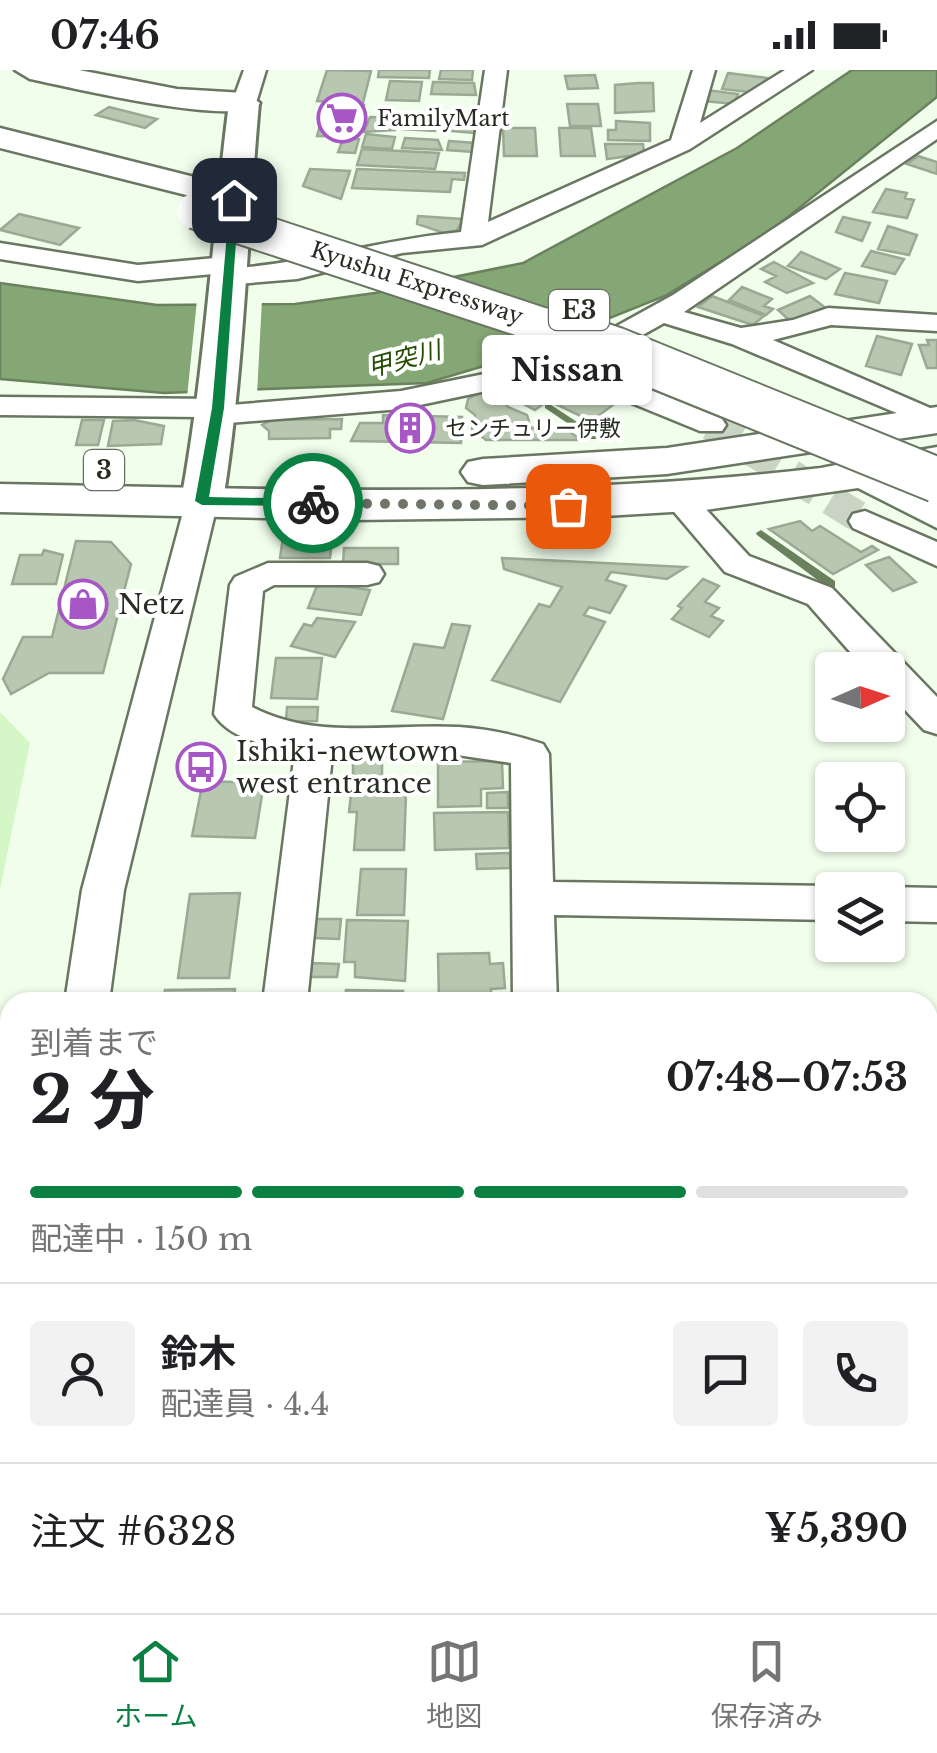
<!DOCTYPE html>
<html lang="ja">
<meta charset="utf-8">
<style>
body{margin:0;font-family:"Libre Baskerville","Noto Sans JP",serif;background:#f2f2f2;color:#202124;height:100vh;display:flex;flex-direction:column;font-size:38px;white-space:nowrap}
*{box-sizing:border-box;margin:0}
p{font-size:32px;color:#757577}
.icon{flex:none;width:55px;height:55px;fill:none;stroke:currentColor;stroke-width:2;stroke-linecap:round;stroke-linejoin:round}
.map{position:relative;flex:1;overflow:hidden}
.side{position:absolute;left:0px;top:922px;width:938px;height:622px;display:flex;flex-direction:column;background:#fff;border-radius:30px 30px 0 0;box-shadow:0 2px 8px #0004}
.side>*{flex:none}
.needle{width:65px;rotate:87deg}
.fabs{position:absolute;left:815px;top:582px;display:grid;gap:20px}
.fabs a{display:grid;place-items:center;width:90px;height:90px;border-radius:10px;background:#fff;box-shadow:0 2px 8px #0004;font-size:50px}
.pin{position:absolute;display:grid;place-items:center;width:85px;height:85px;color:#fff;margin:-42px;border-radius:20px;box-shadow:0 5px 15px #0006}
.courier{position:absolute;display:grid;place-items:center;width:100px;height:100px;margin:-50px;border:8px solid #0b8043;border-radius:50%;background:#fff;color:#222;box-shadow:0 2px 12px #0007}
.bubble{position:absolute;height:70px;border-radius:10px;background:#fff;box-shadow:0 2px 8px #0004;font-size:32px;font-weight:700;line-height:70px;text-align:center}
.summary em{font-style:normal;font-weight:700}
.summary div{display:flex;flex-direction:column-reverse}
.summary{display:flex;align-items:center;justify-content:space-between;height:170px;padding:0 30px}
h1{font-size:65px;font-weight:700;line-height:75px}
.bar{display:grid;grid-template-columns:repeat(4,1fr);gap:15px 10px;align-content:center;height:120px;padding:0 30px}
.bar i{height:12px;border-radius:8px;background:#e0e0e0}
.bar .active{background:#0b8043}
.bar p{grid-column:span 4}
.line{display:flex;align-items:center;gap:25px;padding:0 30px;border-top:2px solid #e0e0e0}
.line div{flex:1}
.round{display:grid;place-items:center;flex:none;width:105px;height:105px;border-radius:10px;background:#f2f2f2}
.status{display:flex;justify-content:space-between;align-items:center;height:70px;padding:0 50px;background:#fff;direction:ltr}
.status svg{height:28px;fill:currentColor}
.dock{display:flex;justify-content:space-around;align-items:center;height:140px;border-top:2px solid #e0e0e0;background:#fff;font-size:28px;color:#757577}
.dock a{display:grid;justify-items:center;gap:5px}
.dock .active{color:#0b8043}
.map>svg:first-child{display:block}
.green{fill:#d5f6c6}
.water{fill:#85a675;stroke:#69825d;stroke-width:2.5}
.pier{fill:#f1feec}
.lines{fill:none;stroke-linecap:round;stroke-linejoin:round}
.stream{fill:#69825d;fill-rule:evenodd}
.building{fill:#b7c7b0;stroke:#9aa994;stroke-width:2.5}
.minor-tunnel{stroke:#c9d4c4;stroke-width:31;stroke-dasharray:31 16;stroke-linecap:butt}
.minor-casing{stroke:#697762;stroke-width:5}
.major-casing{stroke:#697762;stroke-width:6}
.highway-casing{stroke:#697762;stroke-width:5}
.minor{fill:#fff;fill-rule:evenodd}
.major{fill:#fff;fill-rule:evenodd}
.highway{fill:#fff;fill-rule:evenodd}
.highway-bridge-far1-casing{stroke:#697762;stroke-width:39;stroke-linecap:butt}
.highway-bridge-casing{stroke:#697762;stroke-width:48;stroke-linecap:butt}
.highway-bridge-far1{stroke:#fff;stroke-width:35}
.highway-bridge{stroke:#fff;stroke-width:44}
.route{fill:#0b8043}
.done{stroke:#6e766a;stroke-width:10;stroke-dasharray:0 18}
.labels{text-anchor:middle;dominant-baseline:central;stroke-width:8;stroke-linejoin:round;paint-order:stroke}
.far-poi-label{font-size:22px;fill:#272d24;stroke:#fff;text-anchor:start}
.far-street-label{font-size:22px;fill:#272d24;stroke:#fff}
.shield{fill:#fff;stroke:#686c66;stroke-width:2.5}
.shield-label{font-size:25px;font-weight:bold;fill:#272d24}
.far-water-label{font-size:25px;font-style:italic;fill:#254e05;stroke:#fff}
.poi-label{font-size:28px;fill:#272d24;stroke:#fff;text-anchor:start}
</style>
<div class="status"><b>07:46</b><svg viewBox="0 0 49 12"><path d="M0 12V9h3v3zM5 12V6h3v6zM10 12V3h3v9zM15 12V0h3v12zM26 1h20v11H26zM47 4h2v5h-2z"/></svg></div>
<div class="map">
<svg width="937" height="1543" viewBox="0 0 937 1543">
<rect width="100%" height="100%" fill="#f1feec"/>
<path class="green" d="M0 642 30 673 0 819Z"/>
<path class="water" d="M852 0H937V27L768 163 665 226 507 289 427 313 164 323 0 309V213L157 235 295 234 375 223 523 193 737 78Z"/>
<path class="pier" d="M262 229 257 325 187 327 197 230Z"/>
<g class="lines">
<path class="stream" d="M548 333 597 365V369H591L545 338V334Z
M761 460 835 511V517H827L757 465 756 463Z"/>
</g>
<path class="building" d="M327 0 371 1 363 33 317 31Z
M379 0H430L429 8 378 7Z
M441 0H473L472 10 439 9Z
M728 3 767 8 757 23 722 19Z
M595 5 598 18 568 19 565 6Z
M390 11 422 12 419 31 386 30Z
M433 12 474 13 476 25 431 24Z
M638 13H653L654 41 615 43V15Z
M706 20 738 24 734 34 702 31Z
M326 34 364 35 356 67 317 66Z
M567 34H598L601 56H570Z
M109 37 157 49 145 58 96 45Z
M370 47 399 48 395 60 364 62Z
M406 48 438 50 435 61 403 59Z
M453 51 477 52 474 63 450 61Z
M616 51 650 53V71L608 70V60H616Z
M503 58H535L537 86H504Z
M559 58H591L595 86H561Z
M366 64 395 67 392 79 362 77Z
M405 68 438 70 442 80 402 78Z
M343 69H359L355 83 338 82Z
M449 71 475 73 473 82 447 80Z
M605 74H643L644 84 607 89Z
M362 79 439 83 435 99 357 95Z
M918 86 937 92V104L907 94Z
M310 99 350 101 341 129 303 116Z
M357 99 465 103 464 110 452 109 450 122 352 118Z
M886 119 907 123 905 128 914 130 907 148 873 142Z
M19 144 79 158 60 175 0 160Z
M418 146 464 149 453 166 417 154Z
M843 147 870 153 862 171 836 162Z
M888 156 917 165 909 185 878 179Z
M871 181 904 189 895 204 862 196Z
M801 182 840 199 826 209 788 196Z
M774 192 813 213 787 223 765 212 776 206 761 199Z
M845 203 887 211 879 233 835 224Z
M742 217 772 229 764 236 773 239 766 245 729 230Z
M712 226 764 246 753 255 698 237Z
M810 226 827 239 790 251 778 240Z
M877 266 912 274 901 305 866 296Z
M927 270H937V298H927L919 275H929Z
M545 312 552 315 536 327 546 332 535 340 518 331Z
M562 312 577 313 617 332 591 351 541 327Z
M479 323 500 325 508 337 527 345 531 358 563 357 581 370H486L472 359 475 345 466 338 468 329Z
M383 345 462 347 461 373 351 371 360 353H383Z
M342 349 341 359H330V368L269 369V361L262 355 271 350Z
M82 350H104L98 375H76Z
M134 350 164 356 161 374 108 376 113 351Z
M800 451 812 461 820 456 861 482 872 476 878 480 833 504 769 459Z
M283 467 332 471 330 488H280Z
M76 471 111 472 131 494 103 603H49L11 624 3 609 23 567H52Z
M344 478H398V494H343Z
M44 480 63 485 56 514H12L20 485H42Z
M889 487 916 512 893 521 866 495Z
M502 488 686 497 667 509 611 502 606 510 626 516 610 543 589 537 584 545 605 552 560 632 492 610 539 534 550 537 562 517 504 499Z
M703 509 719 516 705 532 719 538 711 546 723 551 709 567 672 549 682 538 678 536Z
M318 513 370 520 361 545 308 538Z
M317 548 355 552 335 587 291 576 304 554 312 556Z
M452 554 470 556 443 649 392 641 414 574 444 578Z
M276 588H322L317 629 271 628Z
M287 637H318L317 651 286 652Z
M382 687V708H353V688Z
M502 691 503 718 481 719V736L438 737V692Z
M203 711 264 713 255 768 192 766Z
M508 722V738H487V723Z
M351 724H406L404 780H354L357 742H349Z
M508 742 509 778 435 780 434 743Z
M510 783 511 798 477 799 476 784Z
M361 799H406L404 845H357Z
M240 823 229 908H178L190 824Z
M315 849H341L339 869 313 868Z
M347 850 408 851 405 911 355 907V892H344Z
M489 883 490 894 503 893 505 918 491 919V932H439L438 884Z
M312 893 339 894 337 907H310Z
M235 919 234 932H163L165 920Z
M346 920 403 921V932H345Z
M445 1535H525L518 1543H439Z
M644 1535H704L712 1543H638Z"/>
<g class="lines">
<path class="minor-tunnel" d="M711 355 865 451"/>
<g class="minor-casing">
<path id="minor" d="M244 0H266L256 33 244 40 232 33Z
M485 0H507L488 152 671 70 693 0H715L700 53 785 0H812L690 79 482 175 402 183 297 209 225 215 215 213 213 204 138 211 0 189V173L138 195 226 187 235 189 237 198C313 192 385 169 461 162Z
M937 51V69L684 242 741 258 793 250 828 238 937 245V261L831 255 773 270 937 341V360L732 274 664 253 589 295 722 349 726 355 722 361H700L563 305 401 339 217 354 203 347 0 345V327L218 329 231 335 401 321 557 289 673 225Z
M680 420 691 423 749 486 832 518 937 627V664L924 660 888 622V600H866L808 534 725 502 664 430 669 423Z
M202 421 213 424 218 431 124 820 109 932H65L82 820 186 431 191 424Z
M865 441 937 472V496L853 458 849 451 853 444Z
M268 493H367L379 496 384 504 379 512 367 515H274L263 521 252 637C318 671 388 653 459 657 489 659 516 665 543 674L549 684 553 812 832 816 844 820H832V850L554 845 557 932H513L511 693 457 685 332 686 307 932H263L295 682C269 676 229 669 214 644L230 515 235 507Z
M888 817 937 818V852L888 851V820H879Z
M928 1069H937V1113H928Z
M928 1238 937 1242V1337L928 1333Z
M238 1535H300L303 1543H242Z
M743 1535H806L809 1543H747Z"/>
</g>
<g class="major-casing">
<path id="major" d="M244 24 259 33C247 166 244 300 223 431L217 440 202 444 187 440 181 431C205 300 212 166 229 33Z"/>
</g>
<g class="highway-casing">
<path id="highway" d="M15 0H79L177 19 244 23 260 33C242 59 65 16 30 9Z
M0 58 226 115 231 122 226 129 214 132 0 78Z
M937 337V363L667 404 483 415 468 412 461 402 468 392 483 389 667 378Z
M860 377 875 381 880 387 937 377V403L907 409 937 425V458L858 418 705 440 588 447 353 450 0 442V414C275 419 547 430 821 398L841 394 845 381Z"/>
</g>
<use href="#minor" class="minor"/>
<use href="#major" class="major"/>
<use href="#highway" class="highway"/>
<g class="highway-bridge-far1-casing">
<path id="highway-bridge-far1" d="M195 141 562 262"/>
</g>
<g class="highway-bridge-casing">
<path id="highway-bridge" d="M555 259 614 279 937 410"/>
</g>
<use href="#highway-bridge-far1" class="highway-bridge-far1"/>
<use href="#highway-bridge" class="highway-bridge"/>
</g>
<path class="route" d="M230 128 239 130 224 338 209 427 313 429 318 436 202 435 195 431 212 338Z"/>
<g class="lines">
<path class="done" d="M313 433 568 436"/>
</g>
<defs>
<g id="supermarket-ring" transform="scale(2.5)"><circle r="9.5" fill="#fff" stroke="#a756c6" stroke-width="1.5"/><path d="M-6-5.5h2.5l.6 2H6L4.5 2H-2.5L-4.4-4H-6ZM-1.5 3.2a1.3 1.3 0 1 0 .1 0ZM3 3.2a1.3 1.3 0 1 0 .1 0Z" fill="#a756c6"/></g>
<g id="building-ring" transform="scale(2.5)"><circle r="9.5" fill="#fff" stroke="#a756c6" stroke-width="1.5"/><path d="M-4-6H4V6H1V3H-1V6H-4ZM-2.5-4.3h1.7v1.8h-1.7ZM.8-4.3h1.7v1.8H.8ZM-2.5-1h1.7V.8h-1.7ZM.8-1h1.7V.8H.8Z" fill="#a756c6"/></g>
<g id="shop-ring" transform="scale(2.5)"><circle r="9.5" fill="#fff" stroke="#a756c6" stroke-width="1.5"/><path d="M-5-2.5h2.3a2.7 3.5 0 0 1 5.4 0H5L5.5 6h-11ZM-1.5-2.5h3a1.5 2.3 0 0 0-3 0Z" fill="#a756c6"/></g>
<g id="bus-ring" transform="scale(2.5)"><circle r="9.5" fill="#fff" stroke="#a756c6" stroke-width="1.5"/><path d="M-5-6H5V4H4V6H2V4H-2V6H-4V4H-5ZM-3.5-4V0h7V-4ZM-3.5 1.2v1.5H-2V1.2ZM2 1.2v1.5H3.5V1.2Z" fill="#a756c6"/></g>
</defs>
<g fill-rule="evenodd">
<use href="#supermarket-ring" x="342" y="48"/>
<use href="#building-ring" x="410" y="358"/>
<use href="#shop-ring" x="83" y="534"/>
<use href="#bus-ring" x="201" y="697"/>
</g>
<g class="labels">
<g class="far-poi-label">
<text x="377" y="48">FamilyMart</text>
<text x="445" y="358">センチュリー伊敷</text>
</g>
<g class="far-street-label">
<text transform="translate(417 213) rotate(18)">Kyushu Expressway</text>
</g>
<g class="shield">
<rect x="549" y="220" width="60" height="40" rx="8"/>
<rect x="84" y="380" width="40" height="40" rx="8"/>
</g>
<g class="shield-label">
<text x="579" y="240">E3</text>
<text x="104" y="400">3</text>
</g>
<g class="far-water-label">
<text transform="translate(404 289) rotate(-15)">甲突川</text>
</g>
<g class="poi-label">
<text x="118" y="534">Netz</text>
<text x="236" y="681">Ishiki-newtown<tspan x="236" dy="32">west entrance</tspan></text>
</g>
</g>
</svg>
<div class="fabs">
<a><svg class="needle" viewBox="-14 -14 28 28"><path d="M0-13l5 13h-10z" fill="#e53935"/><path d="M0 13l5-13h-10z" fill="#757577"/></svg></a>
<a><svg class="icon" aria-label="locate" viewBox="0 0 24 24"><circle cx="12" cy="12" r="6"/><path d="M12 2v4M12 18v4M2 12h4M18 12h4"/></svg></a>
<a><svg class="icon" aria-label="layers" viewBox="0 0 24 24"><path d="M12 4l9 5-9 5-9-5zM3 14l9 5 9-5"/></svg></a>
</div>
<div class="pin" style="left:568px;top:436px;background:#ea580c"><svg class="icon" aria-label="bag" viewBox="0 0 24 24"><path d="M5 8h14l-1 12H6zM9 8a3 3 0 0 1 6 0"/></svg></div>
<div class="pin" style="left:234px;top:130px;background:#1f2937"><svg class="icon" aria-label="home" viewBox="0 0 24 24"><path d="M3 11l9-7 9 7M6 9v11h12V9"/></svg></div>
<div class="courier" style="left:313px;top:433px"><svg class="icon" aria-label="bike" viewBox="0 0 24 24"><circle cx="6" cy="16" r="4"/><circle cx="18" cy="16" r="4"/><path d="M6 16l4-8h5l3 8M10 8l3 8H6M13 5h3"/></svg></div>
<div class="bubble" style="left:482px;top:265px;width:170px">Nissan</div>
<section class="side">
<div class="summary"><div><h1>2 分</h1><p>到着まで</p></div><em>07:48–07:53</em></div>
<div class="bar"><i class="active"></i><i class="active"></i><i class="active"></i><i></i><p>配達中 · 150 m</p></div>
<div class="line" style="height:180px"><a class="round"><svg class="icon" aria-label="person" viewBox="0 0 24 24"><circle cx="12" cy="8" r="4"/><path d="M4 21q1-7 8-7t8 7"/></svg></a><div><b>鈴木</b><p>配達員 · 4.4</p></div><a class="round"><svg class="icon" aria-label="chat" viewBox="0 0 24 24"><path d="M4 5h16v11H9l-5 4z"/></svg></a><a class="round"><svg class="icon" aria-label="phone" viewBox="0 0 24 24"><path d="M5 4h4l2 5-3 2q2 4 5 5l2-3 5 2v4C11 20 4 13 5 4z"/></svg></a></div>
<div class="line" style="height:130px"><div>注文 #6328</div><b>¥5,390</b></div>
</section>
</div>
<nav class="dock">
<a class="active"><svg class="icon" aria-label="home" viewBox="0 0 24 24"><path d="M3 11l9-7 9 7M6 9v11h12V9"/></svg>ホーム</a>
<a><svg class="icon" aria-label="map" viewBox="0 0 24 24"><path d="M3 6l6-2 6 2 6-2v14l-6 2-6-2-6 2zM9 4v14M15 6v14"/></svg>地図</a>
<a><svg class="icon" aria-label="saved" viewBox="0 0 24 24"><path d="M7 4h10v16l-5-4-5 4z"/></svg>保存済み</a>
</nav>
